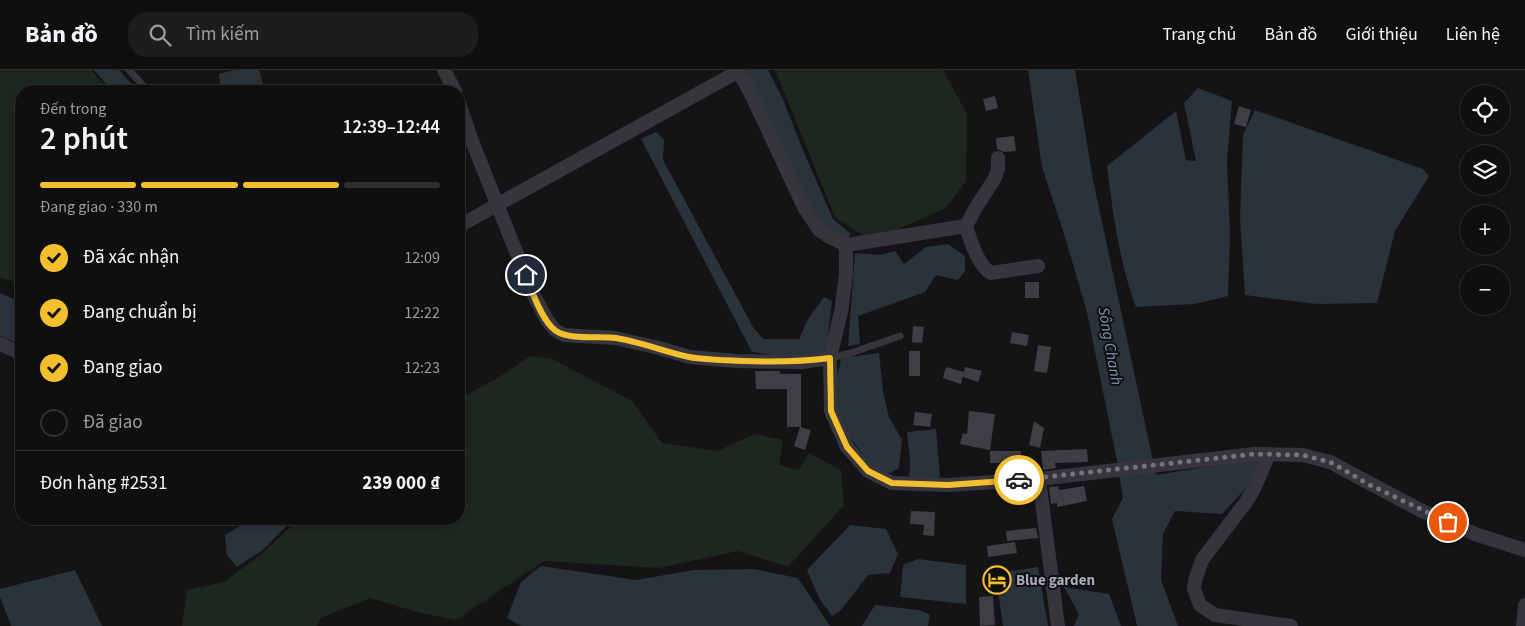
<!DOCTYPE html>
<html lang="vi">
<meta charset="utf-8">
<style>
body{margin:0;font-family:"Source Sans 3",sans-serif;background:#1d1d1e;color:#f1f3f6;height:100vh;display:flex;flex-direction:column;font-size:19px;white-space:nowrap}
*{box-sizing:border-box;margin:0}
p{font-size:16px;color:#9b9c9f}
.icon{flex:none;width:28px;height:28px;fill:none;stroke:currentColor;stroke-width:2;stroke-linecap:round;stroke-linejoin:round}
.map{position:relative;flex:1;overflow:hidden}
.drawer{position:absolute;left:15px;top:15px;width:450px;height:440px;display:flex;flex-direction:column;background:#0f0f10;border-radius:20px;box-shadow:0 2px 8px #0003,0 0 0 1px #2f2f30}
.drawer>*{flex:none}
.buttons{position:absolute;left:1460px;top:15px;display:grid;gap:10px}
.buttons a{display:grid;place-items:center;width:50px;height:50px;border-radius:50%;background:#0f0f10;box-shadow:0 2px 8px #0003,0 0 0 1px #2f2f30;font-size:25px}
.pin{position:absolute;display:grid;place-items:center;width:42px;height:42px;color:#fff;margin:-21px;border:2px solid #fff;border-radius:50%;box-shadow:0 1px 5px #0007}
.courier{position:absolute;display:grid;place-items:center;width:50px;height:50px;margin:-25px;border:4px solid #f3bf2f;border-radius:50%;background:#fff;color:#222;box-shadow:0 1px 6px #0007}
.overview em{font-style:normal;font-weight:600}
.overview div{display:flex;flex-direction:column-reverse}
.overview{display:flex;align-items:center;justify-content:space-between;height:85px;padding:0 25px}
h1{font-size:32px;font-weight:600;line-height:38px}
.bar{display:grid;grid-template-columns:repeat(4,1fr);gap:8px 5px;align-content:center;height:60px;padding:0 25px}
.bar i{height:6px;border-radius:4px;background:#2f2f30}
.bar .active{background:#f3bf2f}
.bar p{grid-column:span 4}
.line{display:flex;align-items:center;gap:12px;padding:0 25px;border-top:1px solid #2f2f30}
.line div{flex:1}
ol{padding:0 25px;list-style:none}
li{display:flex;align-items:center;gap:15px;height:55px}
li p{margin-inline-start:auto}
li .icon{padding:5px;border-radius:50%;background:#f3bf2f;color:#111;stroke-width:4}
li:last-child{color:#9b9c9f}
li i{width:28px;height:28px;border:2px solid #2f2f30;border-radius:50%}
header{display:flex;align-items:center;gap:30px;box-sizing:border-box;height:70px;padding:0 25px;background:#0f0f10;border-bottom:1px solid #2f2f30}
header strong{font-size:24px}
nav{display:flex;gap:28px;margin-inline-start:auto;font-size:18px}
.search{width:350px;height:45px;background:#1d1d1e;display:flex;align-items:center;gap:12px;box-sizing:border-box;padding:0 18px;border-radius:20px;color:#9b9c9f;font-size:19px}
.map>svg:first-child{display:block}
.green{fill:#1e2620}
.water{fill:#2a323a}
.building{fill:#3e3e43}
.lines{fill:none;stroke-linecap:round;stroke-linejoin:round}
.service{stroke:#35353b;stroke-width:7}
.minor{stroke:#35353b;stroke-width:14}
.done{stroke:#73757e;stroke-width:5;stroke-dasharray:0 9}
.route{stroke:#f3bf2f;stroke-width:6}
.labels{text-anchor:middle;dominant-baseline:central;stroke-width:4;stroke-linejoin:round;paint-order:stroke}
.poi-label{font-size:15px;font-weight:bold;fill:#a6a9b6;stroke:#0f0f11;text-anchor:start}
.water-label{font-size:16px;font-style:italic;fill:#7c95b2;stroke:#0f0f11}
</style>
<header>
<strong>Bản đồ</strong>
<div class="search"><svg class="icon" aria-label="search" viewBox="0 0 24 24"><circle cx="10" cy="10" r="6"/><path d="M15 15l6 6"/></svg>Tìm kiếm</div>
<nav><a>Trang chủ</a><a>Bản đồ</a><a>Giới thiệu</a><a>Liên hệ</a></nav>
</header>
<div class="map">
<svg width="1525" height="556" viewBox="0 0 1525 556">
<rect width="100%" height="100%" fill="#141416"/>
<path class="green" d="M0 0H91L109 21H21V213L0 208Z
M775 0H943L967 44 966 111 946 138 872 171 835 147Z
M531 286 552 289 632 331 662 373 718 381 754 364 783 370 779 395 799 400 809 383 841 400 844 435 788 497 738 481 659 498 544 491 456 550 417 542 370 528 320 548 317 556H182L187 520 224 512 264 482 299 449H459V329L496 309Z"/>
<path class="water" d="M94 0H119L138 21H112Z
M234 0H259L265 21H221L219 4Z
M746 0H768L783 29 802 78 833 149 851 164 847 169 830 163 814 144Z
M1028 0H1075L1093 110 1156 405 1260 388 1248 416 1222 444 1175 441 1163 464 1161 510 1178 556H1137L1112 449 1123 428 1117 391 1087 242 1065 167 1042 97Z
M1198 18 1232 31 1227 90 1230 163 1228 226 1194 234 1136 237C1119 192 1113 144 1107 96L1176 41 1186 90 1196 91 1184 33Z
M1255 40 1423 99 1429 106 1395 161 1377 233 1317 234 1245 225 1240 148 1243 65Z
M656 62 664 69 663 90 753 257 763 269H799L808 249 824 227 832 231 826 282 795 288 752 282 641 69Z
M948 174 965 186V201L958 210 936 205 925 222 858 246 860 274 848 276 855 183 881 185 895 181 904 194 926 177Z
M0 223 21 232V274L0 266Z
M879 283 883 321 889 347 902 370 899 398 890 403 877 401C860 380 836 356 835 327 834 315 839 301 841 288Z
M936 359 940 406 937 410 909 412 910 391 907 362Z
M251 449H293L263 480 237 497 227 485 225 465Z
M850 455 886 459 898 484 890 503 868 505 841 540 832 546 819 528 807 500Z
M918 489 966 495V534L900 527 903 495Z
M541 496 636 510 694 500 754 499 798 508 830 556H521L507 548 521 512Z
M1038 497 1048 556H1003L996 506 999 503Z
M75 500 102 556H11L0 527V519Z
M1064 517 1109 524 1121 556H1074L1079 544Z
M875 535 919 540 930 545 928 556H862Z"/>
<path class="building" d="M995 26 998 38 986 41 983 29Z
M1239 36 1251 40 1246 57 1234 54Z
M1014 66 1016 81 1004 82 997 79 996 68Z
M1025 212H1039V228H1025Z
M913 256 924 257 922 273 912 272Z
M1012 262 1029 265 1027 276 1010 273Z
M1038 275 1051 277 1047 303 1034 301Z
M909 281H920V306H909Z
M946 297 964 302 961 314 943 308Z
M965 297 982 301 978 312 963 307Z
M755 301H780V304H801V357H787V319H756Z
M969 341 995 344 990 380 960 374 963 363 967 364Z
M915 342 932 344 930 357 913 355Z
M1034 351 1044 358 1040 378 1029 375Z
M800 357 811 360 805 380 794 376Z
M1087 379 1088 392 1055 393 1056 398 1043 400 1041 381Z
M990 381H1021V393H990Z
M1058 416 1059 420 1084 416 1087 431 1057 437V433L1051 434 1049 417Z
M911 441 935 442 934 466 923 465 924 455 910 454Z
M1036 458 1038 468 1007 471 1006 461Z
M1015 472 1017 483 988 487 987 476Z
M993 526 995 555 980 556 979 527Z"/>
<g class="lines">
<path class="service" d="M129 0 148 21
M830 288 851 283 900 266"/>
<path class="minor" d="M444 0 455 21
M738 0 752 26 804 137 819 160 828 166 846 175 966 156
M459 33 472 71 532 222 547 250 555 260 564 265 615 268 655 277 690 287 736 291 802 292 830 288
M998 88V99L995 108 975 139 966 156C970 170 979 197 991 203L1038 196
M459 156 739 1
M846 175V204L841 242 830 288 831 341 847 377 868 401 892 413 948 415 1039 409 1254 384 1303 385 1330 392 1420 440 1475 464 1525 480
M0 274 21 283
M1269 384 1254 419 1246 432 1202 490 1195 511 1194 519 1200 535 1215 545 1291 556
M1039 409 1058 556
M1523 556 1525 535"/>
</g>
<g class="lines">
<path class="done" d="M1019 410 1254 384 1303 385 1330 392 1370 415 1448 452"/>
<path class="route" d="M526 205C531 220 543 252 556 261 569 270 600 266 616 268 641 272 665 282 689 287 699 289 710 289 720 290 756 292 793 293 830 288L831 341 847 377 868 401 892 413 948 415 1019 410"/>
</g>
<defs>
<g id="hotel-ring" transform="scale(1.4375)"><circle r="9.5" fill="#0f0f11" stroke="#f3bf2f" stroke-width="1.5"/><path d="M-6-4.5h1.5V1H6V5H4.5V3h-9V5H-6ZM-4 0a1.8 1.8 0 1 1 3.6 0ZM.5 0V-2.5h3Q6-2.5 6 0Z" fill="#f3bf2f"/></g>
</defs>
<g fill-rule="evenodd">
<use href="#hotel-ring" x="997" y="510"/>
</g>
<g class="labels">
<g class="poi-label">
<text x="1016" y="510">Blue garden</text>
</g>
<g class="water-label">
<text transform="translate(1110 276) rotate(80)">Sông Chanh</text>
</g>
</g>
</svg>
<div class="buttons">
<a><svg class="icon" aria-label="locate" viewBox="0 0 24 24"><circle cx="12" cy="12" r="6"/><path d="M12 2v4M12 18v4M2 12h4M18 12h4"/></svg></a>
<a><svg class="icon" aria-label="layers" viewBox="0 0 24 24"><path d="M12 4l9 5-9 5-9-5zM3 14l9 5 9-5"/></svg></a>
<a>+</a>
<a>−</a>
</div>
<div class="pin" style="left:1448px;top:452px;background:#ea580c"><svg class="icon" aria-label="bag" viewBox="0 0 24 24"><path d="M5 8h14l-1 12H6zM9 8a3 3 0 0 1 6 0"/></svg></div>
<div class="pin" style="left:526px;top:205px;background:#1f2937"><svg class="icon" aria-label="home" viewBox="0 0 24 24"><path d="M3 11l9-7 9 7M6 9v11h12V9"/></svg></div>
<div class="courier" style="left:1019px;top:410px"><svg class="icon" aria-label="car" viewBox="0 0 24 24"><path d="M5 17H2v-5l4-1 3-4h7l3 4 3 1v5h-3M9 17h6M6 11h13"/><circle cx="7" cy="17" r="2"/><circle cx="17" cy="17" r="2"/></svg></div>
<section class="drawer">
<div class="overview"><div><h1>2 phút</h1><p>Đến trong</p></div><em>12:39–12:44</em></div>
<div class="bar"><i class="active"></i><i class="active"></i><i class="active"></i><i></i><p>Đang giao · 330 m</p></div>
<ol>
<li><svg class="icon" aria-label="check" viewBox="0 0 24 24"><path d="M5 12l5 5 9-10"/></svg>Đã xác nhận<p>12:09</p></li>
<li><svg class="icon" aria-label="check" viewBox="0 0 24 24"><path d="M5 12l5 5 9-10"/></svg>Đang chuẩn bị<p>12:22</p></li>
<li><svg class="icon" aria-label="check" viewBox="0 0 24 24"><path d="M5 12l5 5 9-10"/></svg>Đang giao<p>12:23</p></li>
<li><i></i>Đã giao</li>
</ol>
<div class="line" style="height:65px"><div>Đơn hàng #2531</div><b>239 000 ₫</b></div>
</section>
</div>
